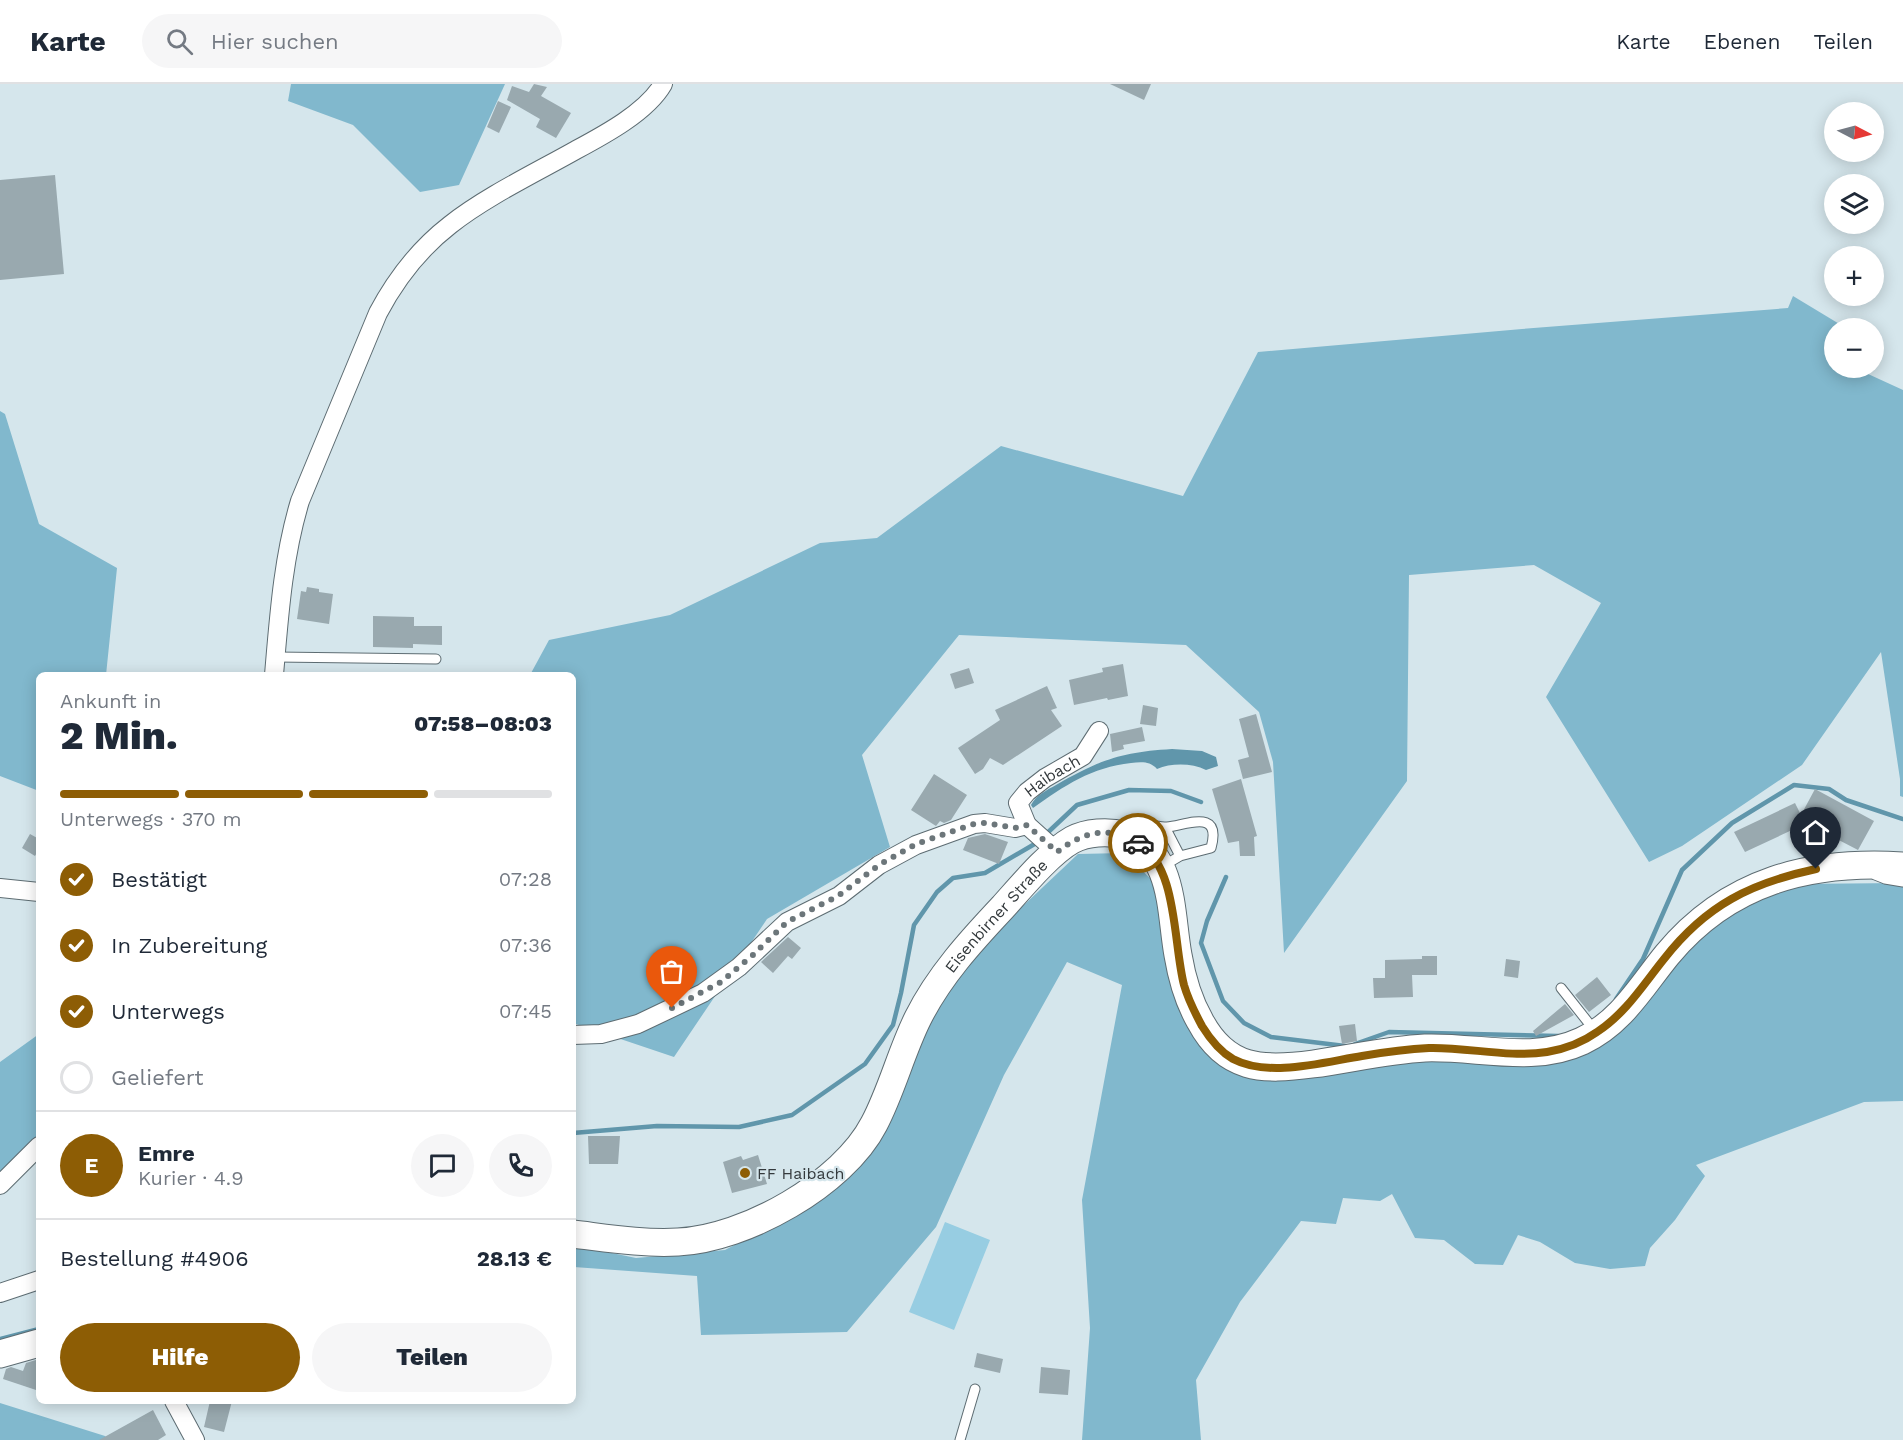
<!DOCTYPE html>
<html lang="de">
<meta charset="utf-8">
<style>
body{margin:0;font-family:"Work Sans",sans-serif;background:#f6f6f7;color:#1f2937;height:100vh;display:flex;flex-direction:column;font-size:22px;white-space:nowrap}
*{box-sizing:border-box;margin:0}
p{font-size:20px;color:#747a83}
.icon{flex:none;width:33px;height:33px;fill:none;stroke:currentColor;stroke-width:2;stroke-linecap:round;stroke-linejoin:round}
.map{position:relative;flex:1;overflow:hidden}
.sheet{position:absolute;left:36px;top:588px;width:540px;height:732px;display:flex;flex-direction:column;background:#fff;border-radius:9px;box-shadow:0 3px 15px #0003}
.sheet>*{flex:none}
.needle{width:39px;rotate:96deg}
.buttons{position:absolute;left:1824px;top:18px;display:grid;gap:12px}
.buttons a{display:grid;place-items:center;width:60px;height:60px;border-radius:50%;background:#fff;box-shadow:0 3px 15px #0003;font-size:30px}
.pin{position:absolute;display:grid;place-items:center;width:51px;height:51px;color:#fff;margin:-62px -26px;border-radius:50% 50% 50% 0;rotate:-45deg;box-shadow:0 0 6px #0007}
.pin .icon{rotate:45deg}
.courier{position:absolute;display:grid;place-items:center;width:60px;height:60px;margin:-30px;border:4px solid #8d5d05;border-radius:50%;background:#fff;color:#222;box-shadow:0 2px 8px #0007}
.summary em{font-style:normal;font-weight:800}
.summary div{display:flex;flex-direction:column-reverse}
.summary{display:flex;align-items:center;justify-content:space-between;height:102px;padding:0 24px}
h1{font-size:39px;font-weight:800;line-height:45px}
.bar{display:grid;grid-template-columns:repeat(4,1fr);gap:9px 6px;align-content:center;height:72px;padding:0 24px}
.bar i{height:8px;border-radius:4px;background:#e0e1e3}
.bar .current{background:#8d5d05}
.bar p{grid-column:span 4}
.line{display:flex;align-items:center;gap:15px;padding:0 24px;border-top:2px solid #e0e1e3}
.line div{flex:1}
.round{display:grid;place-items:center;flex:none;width:63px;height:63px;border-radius:32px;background:#f6f6f7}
ol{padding:0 24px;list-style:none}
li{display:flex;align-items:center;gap:18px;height:66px}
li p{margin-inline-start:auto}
li .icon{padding:6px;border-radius:50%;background:#8d5d05;color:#fff;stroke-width:4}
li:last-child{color:#747a83}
li i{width:33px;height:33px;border:3px solid #e0e1e3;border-radius:50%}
.button{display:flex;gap:12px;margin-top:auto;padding:12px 24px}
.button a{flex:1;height:69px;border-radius:36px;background:#8d5d05;color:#fff;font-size:24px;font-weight:800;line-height:69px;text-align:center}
.button a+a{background:#f6f6f7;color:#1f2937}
header{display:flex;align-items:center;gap:36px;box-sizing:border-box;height:84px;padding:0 30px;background:#fff;border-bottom:2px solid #e0e1e3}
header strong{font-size:28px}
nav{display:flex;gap:33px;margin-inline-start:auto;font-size:21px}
.search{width:420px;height:54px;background:#f6f6f7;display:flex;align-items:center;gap:15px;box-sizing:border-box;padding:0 21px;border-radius:33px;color:#747a83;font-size:22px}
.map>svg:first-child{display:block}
.green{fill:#97cde2}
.forest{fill:#81b8cd}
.water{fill:#6096ab}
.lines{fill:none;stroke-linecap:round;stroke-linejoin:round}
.stream{stroke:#6096ab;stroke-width:4.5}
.building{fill:#99a9af}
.service-casing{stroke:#5d6c72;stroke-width:11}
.minor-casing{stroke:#5d6c72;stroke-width:20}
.secondary-casing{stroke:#5d6c72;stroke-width:29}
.service{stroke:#fff;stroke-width:9}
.minor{stroke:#fff;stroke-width:18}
.secondary{stroke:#fff;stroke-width:27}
.done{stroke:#6c767a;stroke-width:6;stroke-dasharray:0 10.8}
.route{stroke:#8d5d05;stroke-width:8}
.poi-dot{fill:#8d5d05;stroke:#d5e6ec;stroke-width:2}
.labels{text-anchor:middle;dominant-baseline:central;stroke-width:4.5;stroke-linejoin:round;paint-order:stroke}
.street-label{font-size:16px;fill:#343a3d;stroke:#d5e6ec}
.poi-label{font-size:16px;fill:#343a3d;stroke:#d5e6ec;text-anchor:start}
</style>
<header>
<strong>Karte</strong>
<div class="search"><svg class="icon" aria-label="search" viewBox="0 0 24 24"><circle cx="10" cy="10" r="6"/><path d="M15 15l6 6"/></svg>Hier suchen</div>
<nav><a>Karte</a><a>Ebenen</a><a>Teilen</a></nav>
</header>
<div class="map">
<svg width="1903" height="1356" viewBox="0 0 1903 1356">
<rect width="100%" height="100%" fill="#d5e6ec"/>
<path class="green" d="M945 1138 990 1156 954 1246 909 1228Z"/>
<path class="forest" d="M291 0H505L459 101 420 108 353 41 288 17Z
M1793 212 1846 244H1834V284H1855L1903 306V713L1900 712V695L1881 568 1802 681 1682 762 1649 778 1546 613 1601 519 1534 481 1409 491 1407 697 1284 869 1273 678 1259 628 1186 561 959 551 862 671 890 763 767 835 674 973 573 939V591H530L549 556 670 531 820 459 877 454 1001 362 1183 412 1258 268 1522 245 1788 224Z
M0 327 5 330 39 440 117 484 106 591H39V707L0 692Z
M1124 769 1154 798 1222 979 1381 972H1569L1714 836 1793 800 1903 799V1017L1864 1018 1696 1081 1705 1092 1675 1136 1650 1164 1645 1182 1610 1185 1575 1179 1540 1158 1518 1151 1503 1181 1475 1180 1444 1156 1415 1154 1392 1110 1380 1117 1343 1114 1336 1140 1301 1137 1240 1218 1196 1296 1201 1356H1082L1090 1244 1082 1116 1122 901 1067 878 1004 991 936 1143 847 1248 701 1251 697 1192 574 1183 573 1186V1161L636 1174 725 1166 778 1138 863 1079 897 1009 934 919 989 854 1078 770Z
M39 950V1066L0 1106V978Z
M0 1319 105 1352 109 1356H0Z"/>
<path class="water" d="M1172 665 1202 667 1216 673 1218 682 1206 686C1192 679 1171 679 1157 685 1150 677 1141 678 1131 679 1092 683 1064 702 1033 724L1031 721C1036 711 1047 706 1056 701 1099 676 1122 668 1172 665Z"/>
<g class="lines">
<path class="stream" d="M1044 752 1077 721 1129 706 1171 707 1201 718
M1226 793 1207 837 1201 859 1223 917 1244 939 1271 953 1345 962
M1616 915 1643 875 1682 786 1732 739 1794 701 1829 705 1846 716 1903 735
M1355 960 1389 948 1558 952
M573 1049 657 1042 739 1043 792 1031 865 980 893 941 901 909 914 841 937 808 953 794 985 789 1038 758
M0 1255 39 1245"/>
</g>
<path class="building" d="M534 0 547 3 541 12 571 29 556 54 536 43 540 35 507 16 512 2 529 8Z
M1110 0H1151L1144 16Z
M498 17 511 23 499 49 487 43Z
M55 91 64 190 0 196V96Z
M307 503 319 505V508L333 510 329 540 297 535 301 507 306 508Z
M373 532 414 533V542H442V561L413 560V564L373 563Z
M1123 580 1128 612 1108 616 1107 614 1074 621 1069 596 1103 588 1102 584Z
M969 584 974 599 955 605 950 590Z
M1047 602 1057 624 1051 626 1062 642 1003 681 990 674 983 685 975 690 958 664 1000 636 995 626Z
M1143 621 1158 624 1156 642 1140 640Z
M1256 630 1272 688 1243 695 1238 676 1249 673 1239 635Z
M1142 643 1145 657 1123 661 1124 665 1112 668 1110 650Z
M934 690 967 711 951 736 944 739 940 737 936 742 911 726Z
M1241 695 1257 752 1254 753 1255 772H1240L1239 757 1228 759 1212 705Z
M1815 705 1874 737 1858 766 1804 738 1805 740 1745 768 1734 748 1795 719 1801 731Z
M30 750 39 755V765L35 772 22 764Z
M985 750 1008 758 999 780 963 766 968 754Z
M788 853 801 864 792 875 788 872 773 889 761 878Z
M1422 872H1437V891H1412L1413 913 1374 914 1373 894H1385V876L1422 875Z
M1506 875 1520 877 1518 894 1504 892Z
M1597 893 1611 911 1589 928 1575 911Z
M1565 920 1574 931 1536 952 1533 947Z
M1355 940 1357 957 1342 960 1339 942Z
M588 1052H620L618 1080H589Z
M758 1071 767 1100 732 1109 723 1078 741 1072 743 1076Z
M977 1269 1003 1275 1000 1289 974 1283Z
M39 1275V1307L3 1295 6 1285 11 1283 23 1287 26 1279Z
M1041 1283 1070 1286 1068 1311 1039 1309Z
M210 1317H232L224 1348 204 1343Z
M153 1326 166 1351 158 1356H99Z"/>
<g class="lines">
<g class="service-casing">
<path id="service" d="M276 573 436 575
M1165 743 1180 772
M1125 747C1138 735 1152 743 1167 743 1187 741 1222 724 1211 764L1180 772 1163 782
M1875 791 1885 795 1903 798
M1561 904 1595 947
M960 1356 975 1305"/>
</g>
<g class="minor-casing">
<g id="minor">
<path d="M274 591C279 532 283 473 300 417L378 229C396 195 419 165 450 141 485 113 537 88 576 66 604 51 647 28 663 0"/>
<path id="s1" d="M1027 741 1018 719 1027 708 1045 694 1083 672 1099 647"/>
<path d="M0 804 39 808"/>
<path d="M573 951 601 950 638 940 703 909 739 883 787 838 839 812 879 781 916 761 974 740 985 739 1015 744 1027 741 1057 768"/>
<path d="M0 1101 39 1062"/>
<path d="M0 1209 39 1196"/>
<path d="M174 1317 195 1356"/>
</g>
</g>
<g class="secondary-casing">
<g id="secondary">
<path id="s2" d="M573 1150C607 1154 643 1160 678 1158 745 1155 843 1100 874 1040 892 1006 901 968 918 934 939 892 971 857 1003 823 1021 803 1049 769 1072 756 1087 748 1108 747 1124 751 1175 767 1170 828 1178 871 1182 895 1188 916 1200 937 1226 986 1262 987 1313 980 1350 975 1387 966 1425 964 1477 962 1533 980 1582 957 1621 939 1641 903 1667 871 1728 797 1810 776 1903 782"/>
<path d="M0 1270 39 1259"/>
</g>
</g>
<use href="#service" class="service"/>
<use href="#minor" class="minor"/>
<use href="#secondary" class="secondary"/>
</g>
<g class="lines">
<path class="done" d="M672 924 721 898 753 871 787 838 838 812 879 781 916 760 974 740 985 739 1015 744 1027 741 1057 768C1083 748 1108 741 1138 759"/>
<path class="route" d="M1138 759C1178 782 1173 859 1184 901 1188 915 1195 929 1202 942 1210 955 1219 967 1233 975 1269 994 1324 978 1362 972 1385 968 1407 965 1429 964 1468 963 1508 974 1547 968 1565 965 1583 958 1597 948 1626 929 1643 901 1664 875 1706 821 1751 799 1816 785"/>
</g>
<circle class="poi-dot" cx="745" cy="1089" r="6"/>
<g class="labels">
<g class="street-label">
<text stroke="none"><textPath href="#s1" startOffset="68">Haibach</textPath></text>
<text stroke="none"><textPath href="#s2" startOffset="586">Eisenbirner Straße</textPath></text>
</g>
<g class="poi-label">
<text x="757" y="1089">FF Haibach</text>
</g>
</g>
</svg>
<div class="buttons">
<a><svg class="needle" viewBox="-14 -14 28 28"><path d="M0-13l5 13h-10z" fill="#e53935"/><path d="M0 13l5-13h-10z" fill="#747a83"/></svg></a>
<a><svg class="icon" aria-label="layers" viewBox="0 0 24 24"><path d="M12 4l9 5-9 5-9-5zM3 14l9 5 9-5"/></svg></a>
<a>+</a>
<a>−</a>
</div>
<div class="pin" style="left:672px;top:924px;background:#ea580c"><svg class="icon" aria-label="bag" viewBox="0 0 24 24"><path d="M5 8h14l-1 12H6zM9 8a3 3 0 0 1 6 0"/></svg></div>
<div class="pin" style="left:1816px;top:785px;background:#1f2937"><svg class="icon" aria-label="home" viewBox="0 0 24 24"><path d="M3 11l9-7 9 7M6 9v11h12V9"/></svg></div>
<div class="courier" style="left:1138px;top:759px"><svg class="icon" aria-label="car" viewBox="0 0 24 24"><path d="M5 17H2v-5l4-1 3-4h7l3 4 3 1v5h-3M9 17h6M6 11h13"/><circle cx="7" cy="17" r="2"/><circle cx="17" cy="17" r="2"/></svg></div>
<section class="sheet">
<div class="summary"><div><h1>2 Min.</h1><p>Ankunft in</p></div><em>07:58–08:03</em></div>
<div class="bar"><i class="current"></i><i class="current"></i><i class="current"></i><i></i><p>Unterwegs · 370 m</p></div>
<ol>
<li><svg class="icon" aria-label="check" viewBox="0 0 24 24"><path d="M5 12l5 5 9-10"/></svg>Bestätigt<p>07:28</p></li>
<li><svg class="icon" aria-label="check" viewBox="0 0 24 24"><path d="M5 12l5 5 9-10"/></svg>In Zubereitung<p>07:36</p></li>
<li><svg class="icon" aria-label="check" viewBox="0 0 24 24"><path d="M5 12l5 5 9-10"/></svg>Unterwegs<p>07:45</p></li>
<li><i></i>Geliefert</li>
</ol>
<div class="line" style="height:108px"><b class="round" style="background:#8d5d05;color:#fff">E</b><div><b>Emre</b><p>Kurier · 4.9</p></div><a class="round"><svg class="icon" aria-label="chat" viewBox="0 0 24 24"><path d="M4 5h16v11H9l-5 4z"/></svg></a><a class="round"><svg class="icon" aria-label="phone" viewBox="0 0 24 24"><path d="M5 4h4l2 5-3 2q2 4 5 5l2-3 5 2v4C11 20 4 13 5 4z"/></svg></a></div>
<div class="line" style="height:78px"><div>Bestellung #4906</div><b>28.13 €</b></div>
<div class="button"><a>Hilfe</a><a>Teilen</a></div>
</section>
</div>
